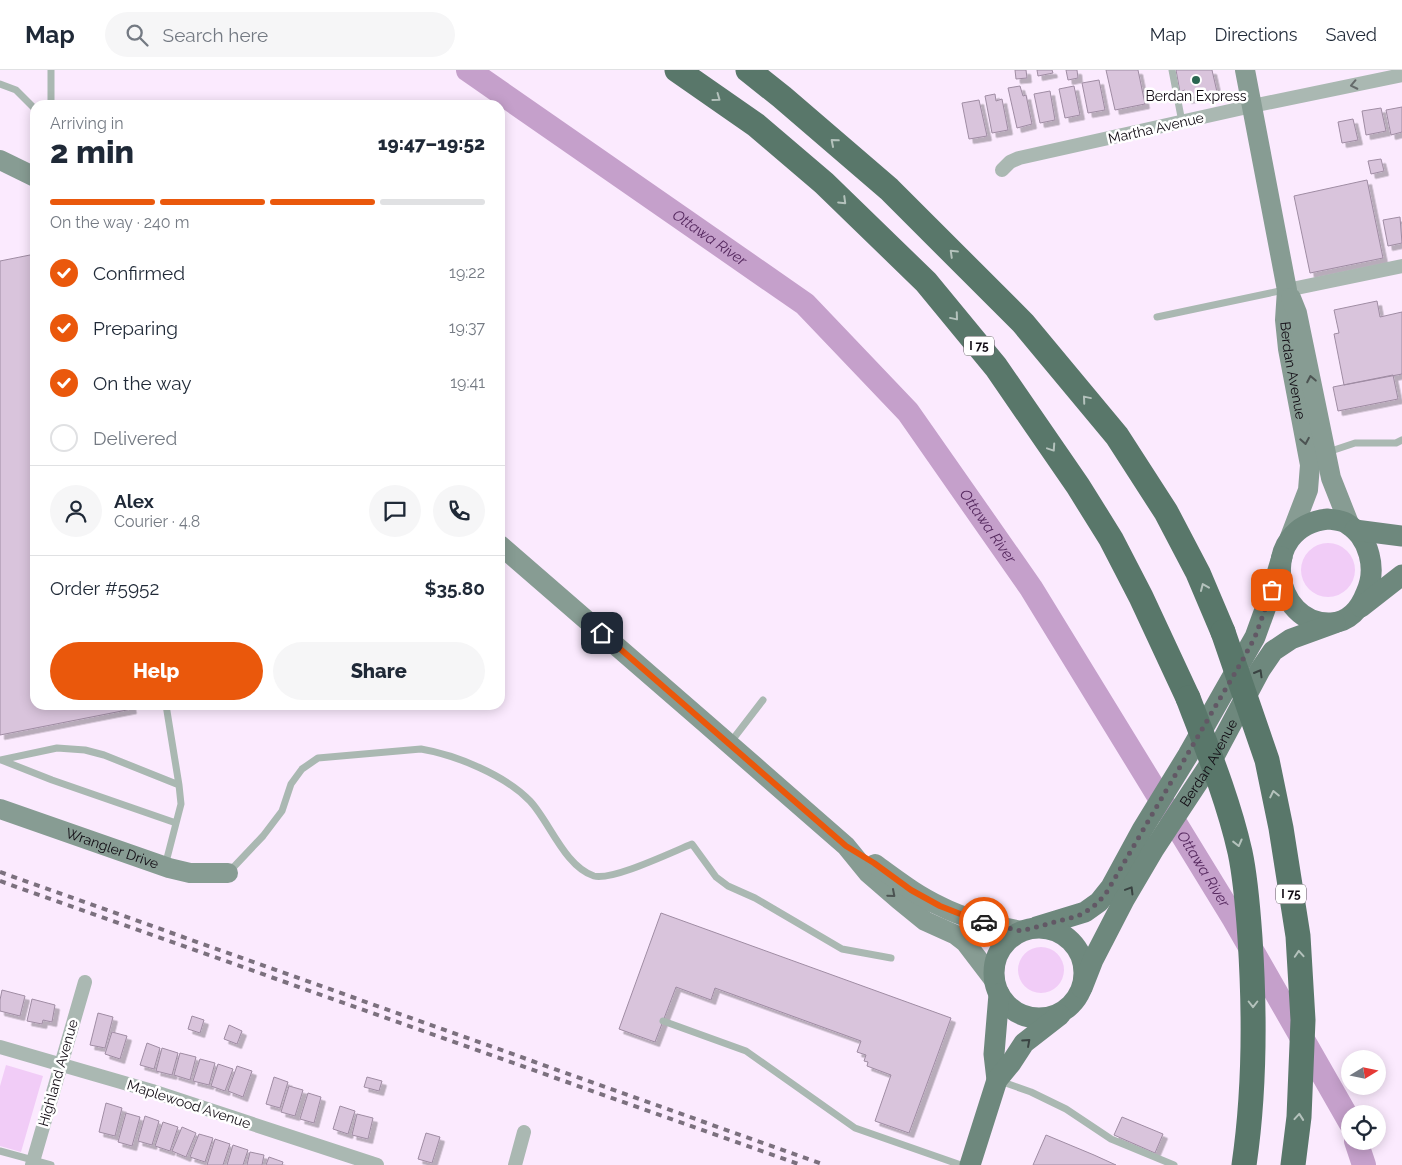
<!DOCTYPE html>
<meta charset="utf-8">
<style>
body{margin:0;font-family:Raleway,sans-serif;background:#f6f6f7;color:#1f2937;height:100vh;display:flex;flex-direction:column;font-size:19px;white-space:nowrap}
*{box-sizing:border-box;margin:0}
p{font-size:16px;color:#747a83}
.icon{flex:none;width:28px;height:28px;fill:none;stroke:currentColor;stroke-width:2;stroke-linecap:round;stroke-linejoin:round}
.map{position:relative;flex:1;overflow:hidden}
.sheet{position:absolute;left:30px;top:30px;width:475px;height:610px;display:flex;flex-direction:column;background:#fff;border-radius:15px;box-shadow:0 2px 12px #0003}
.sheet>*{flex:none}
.needle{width:32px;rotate:80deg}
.controls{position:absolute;left:1341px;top:980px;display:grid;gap:10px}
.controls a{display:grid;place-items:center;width:45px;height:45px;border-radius:50%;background:#fff;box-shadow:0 2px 12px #0003;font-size:25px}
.pin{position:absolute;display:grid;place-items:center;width:42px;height:42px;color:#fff;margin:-21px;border-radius:10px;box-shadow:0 2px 8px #0006}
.courier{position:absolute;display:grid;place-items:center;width:50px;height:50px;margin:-25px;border:4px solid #ea580c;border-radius:50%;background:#fff;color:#222;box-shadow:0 1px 6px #0007}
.headline em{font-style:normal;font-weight:800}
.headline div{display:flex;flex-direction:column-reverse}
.headline{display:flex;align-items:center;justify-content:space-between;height:85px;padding:0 20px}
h1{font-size:32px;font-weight:800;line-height:38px}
.bar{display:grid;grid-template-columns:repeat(4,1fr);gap:8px 5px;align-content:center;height:60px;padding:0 20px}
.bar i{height:6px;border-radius:4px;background:#e0e1e3}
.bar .selected{background:#ea580c}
.bar p{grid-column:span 4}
.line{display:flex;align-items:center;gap:12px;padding:0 20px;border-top:1px solid #e0e1e3}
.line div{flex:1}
.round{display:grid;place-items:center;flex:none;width:52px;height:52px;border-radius:26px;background:#f6f6f7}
ol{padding:0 20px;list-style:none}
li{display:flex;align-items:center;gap:15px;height:55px}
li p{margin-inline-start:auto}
li .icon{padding:5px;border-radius:50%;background:#ea580c;color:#fff;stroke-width:4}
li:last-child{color:#747a83}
li i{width:28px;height:28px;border:2px solid #e0e1e3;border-radius:50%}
.primary-button{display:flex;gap:10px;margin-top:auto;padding:10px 20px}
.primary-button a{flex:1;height:58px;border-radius:30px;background:#ea580c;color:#fff;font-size:20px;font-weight:800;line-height:58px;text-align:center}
.primary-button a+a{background:#f6f6f7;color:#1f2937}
header{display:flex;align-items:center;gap:30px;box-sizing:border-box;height:70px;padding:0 25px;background:#fff;border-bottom:1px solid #e0e1e3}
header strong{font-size:24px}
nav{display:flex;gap:28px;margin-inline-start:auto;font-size:18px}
.search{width:350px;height:45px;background:#f6f6f7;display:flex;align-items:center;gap:12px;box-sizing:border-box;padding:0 18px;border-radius:28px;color:#747a83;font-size:19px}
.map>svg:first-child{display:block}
.green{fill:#f1ccf7}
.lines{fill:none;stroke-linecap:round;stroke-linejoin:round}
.river{stroke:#c5a0cb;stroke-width:24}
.building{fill:#d9c4dc;stroke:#9f8ca3;filter:url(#shadow)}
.lane{stroke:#aab8b2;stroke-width:7}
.street{stroke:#aab8b2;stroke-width:14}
.secondary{stroke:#879c93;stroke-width:20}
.primary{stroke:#6e887d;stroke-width:21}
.highway{stroke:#59776a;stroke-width:25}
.rail{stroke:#7b707e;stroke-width:4;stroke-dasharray:6 6;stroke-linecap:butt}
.highway-bridge{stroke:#59776a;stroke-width:25}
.oneway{stroke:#656a6a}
.oneway2{stroke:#b4c2bc}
.oneway3{stroke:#4c5352}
.oneway4{stroke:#3a4342}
.done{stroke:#625865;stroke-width:5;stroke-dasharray:0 9}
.route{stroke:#ea580c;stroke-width:6}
.poi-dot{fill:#2a6651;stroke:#fff;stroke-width:2}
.labels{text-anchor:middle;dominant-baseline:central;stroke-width:5;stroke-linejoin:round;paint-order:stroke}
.shield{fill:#fff;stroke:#585459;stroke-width:1}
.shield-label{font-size:12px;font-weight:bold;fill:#100a12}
.poi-label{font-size:14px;fill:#100a12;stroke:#fff}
.street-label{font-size:14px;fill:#100a12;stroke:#fff}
.water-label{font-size:15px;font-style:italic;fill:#572a60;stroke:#fff}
</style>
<header>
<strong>Map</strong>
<div class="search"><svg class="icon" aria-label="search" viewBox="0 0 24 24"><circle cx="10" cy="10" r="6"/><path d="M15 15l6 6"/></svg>Search here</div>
<nav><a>Map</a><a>Directions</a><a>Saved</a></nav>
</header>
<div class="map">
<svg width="1402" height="1095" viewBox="0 0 1402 1095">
<defs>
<filter id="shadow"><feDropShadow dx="4.5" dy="4.5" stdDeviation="0" flood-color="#0004"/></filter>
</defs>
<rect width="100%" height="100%" fill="#fbeafe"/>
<path class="green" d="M1301 500a27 27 0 1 1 54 0a27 27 0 1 1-54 0Z
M1018 900a23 23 0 1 1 46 0a23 23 0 1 1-46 0Z
M6 995 43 1006 21 1082 0 1076V1016Z"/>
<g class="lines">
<g class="river">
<path id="s1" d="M468 0 805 234 908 342 1031 518 1234 849 1350 1052"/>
<path d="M1356 1071 1364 1095"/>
</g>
</g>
<path class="building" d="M1015 0H1026L1027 8 1016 9Z
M1037 0H1052L1053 3 1038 6Z
M1066 0H1077L1078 8 1068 10Z
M1106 0H1138L1145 34 1115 40Z
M1176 0H1212L1217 22 1187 29 1185 20 1180 22Z
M1099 10 1105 40 1088 43 1082 13Z
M1020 16 1023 26 1026 25 1032 54 1017 58 1008 18Z
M1074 16 1080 45 1065 48 1059 19Z
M1050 21 1055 50 1040 53 1034 24Z
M995 24 996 31 1002 29 1008 60 992 63 985 26Z
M979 30 987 66 969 69 962 33Z
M1402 37V62L1391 65 1386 40Z
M1381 38 1386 61 1366 65 1362 41Z
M1353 49 1358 70 1342 73 1338 52Z
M1381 89 1384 101 1371 104 1368 91Z
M1367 110 1383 188 1310 203 1294 126Z
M1400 147 1402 173 1388 176 1383 150Z
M35 184V635H131L132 639 0 665V191Z
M1377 231 1380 247 1402 242V304L1344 315 1334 264 1339 263 1334 240Z
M1393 305 1398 329 1338 341 1333 317Z
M661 843 951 948 909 1063 875 1051 891 1005 867 996 868 992 864 991 866 985 857 982 861 971 715 918 711 930 676 917 655 972 619 959Z
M2 920 25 926 20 946 0 941V930Z
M32 929 55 935 52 952 43 950 42 954 27 951Z
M98 943 113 947 105 978 90 975Z
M192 946 204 950 200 963 188 959Z
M229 955 242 961 237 974 224 969Z
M112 962 127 966 120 989 105 984Z
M147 973 160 978 154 999 140 995Z
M162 978 178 983 172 1005 156 1001Z
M180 983 196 987 190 1010 174 1005Z
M200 989 215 993 209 1015 193 1011Z
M218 994 233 999 225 1021 211 1016Z
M237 996 252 1001 243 1027 228 1021Z
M274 1007 288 1012 280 1038 266 1034Z
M367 1007 382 1011 379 1021 364 1017Z
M289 1016 303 1020 295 1046 281 1042Z
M308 1023 321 1027 314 1053 300 1049Z
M106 1033 122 1038 115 1066 99 1062Z
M340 1036 355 1041 348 1064 333 1059Z
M126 1043 140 1047 132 1076 118 1072Z
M357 1044 373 1048 368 1069 352 1065Z
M145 1046 159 1051 152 1075 138 1071Z
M1122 1047 1163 1064 1155 1083 1114 1065Z
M163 1052 178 1057 170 1081 155 1076Z
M182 1057 196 1063 186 1087 172 1081Z
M426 1063 440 1067 432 1093 418 1089Z
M199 1064 213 1068 205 1092 190 1087Z
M1046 1065 1094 1085 1116 1095H1033Z
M215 1069 230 1074 223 1095H207Z
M233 1075 248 1080 243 1095H227Z
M250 1082 264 1085 262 1095H247Z
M269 1087 283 1092 282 1095H266Z"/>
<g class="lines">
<path class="lane" d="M51 0V35
M1172 0 1182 52
M0 14 16 20 35 39
M1157 247 1284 220
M1328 382 1355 373H1396L1402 370
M166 635 179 715
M730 673 763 630
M0 690 57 678 85 680 104 685 179 715 181 734 165 796
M1 690 52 710 176 753
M228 803 263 766 282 741 291 714 302 699 318 688 421 679C456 685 505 705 530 731 549 751 565 797 594 806 612 811 672 782 692 774L716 807 728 816 755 828 842 879 891 888
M663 951 746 981 855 1058 961 1095
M1000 1011 1031 1022 1066 1039 1111 1069 1174 1095
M0 1081 51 1095"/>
<path class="street" d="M1002 100 1010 92 1019 88 1252 36 1402 5
M1287 220 1402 196
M0 977 152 1021 377 1095
M32 1095 85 912
M515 1095 524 1062"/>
<g class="secondary">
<path id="s2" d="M1245 0 1287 220 1285 250 1288 279 1310 395 1308 420 1290 467"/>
<path d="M0 90 35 107"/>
<path d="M1291 228 1297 243 1331 408 1350 456"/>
<path d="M500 475 704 652 846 776 868 803 898 829 925 851 956 865 965 872 994 910"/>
<path id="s3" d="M0 739 169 798 190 803H228"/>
<path d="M875 794C896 809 916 825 940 836 965 849 994 855 1021 861"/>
</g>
<g class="primary">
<path d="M1328 449C1334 450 1341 450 1346 453 1370 467 1377 500 1366 523 1360 539 1349 552 1331 553 1273 556 1256 457 1328 449Z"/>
<path d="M1355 460 1402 466"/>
<path d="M1361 537 1402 505"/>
<path d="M1036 857 1085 842 1099 832 1111 817 1142 760 1188 685 1255 567 1272 520 1282 487"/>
<circle cx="1039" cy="903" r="45"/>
<path id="s4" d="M1082 918 1093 890 1124 830 1154 779 1210 694 1260 600 1273 581 1291 569 1335 553"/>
<path d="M997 1010 994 984 999 924"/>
<path d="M970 1095 997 1010 1011 993 1024 973 1060 945"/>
</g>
<path class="highway" d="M677 0 756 55 824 113 926 212 996 297 1078 416 1111 469 1141 527 1188 628
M748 0 782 27 889 119 1023 253 1117 366 1166 442 1198 503 1223 562"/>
<path class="rail" d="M0 802 825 1095
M0 811 801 1095"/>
<path class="highway-bridge" d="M1223 562 1267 690 1281 758 1298 866 1303 950 1299 1047 1293 1095
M1188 628C1207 678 1228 729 1240 782 1246 810 1248 840 1250 868 1255 944 1255 1020 1244 1095"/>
</g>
<defs><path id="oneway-chevron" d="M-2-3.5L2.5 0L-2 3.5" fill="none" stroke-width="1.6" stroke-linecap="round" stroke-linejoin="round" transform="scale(1.25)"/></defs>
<use class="oneway" href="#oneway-chevron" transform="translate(1354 15) rotate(168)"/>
<g class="oneway2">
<use href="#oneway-chevron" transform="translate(717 28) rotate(36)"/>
<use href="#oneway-chevron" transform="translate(834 72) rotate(-139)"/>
<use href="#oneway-chevron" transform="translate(843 131) rotate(44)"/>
<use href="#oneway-chevron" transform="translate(953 183) rotate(-136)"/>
<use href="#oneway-chevron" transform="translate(955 247) rotate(50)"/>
<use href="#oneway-chevron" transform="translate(1086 329) rotate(-130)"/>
<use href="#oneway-chevron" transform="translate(1052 378) rotate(56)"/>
<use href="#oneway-chevron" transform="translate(1204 517) rotate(-113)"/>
<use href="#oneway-chevron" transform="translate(1274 724) rotate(-102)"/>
<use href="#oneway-chevron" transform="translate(1238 773) rotate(76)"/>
<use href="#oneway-chevron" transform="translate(1299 884) rotate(-94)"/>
<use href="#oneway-chevron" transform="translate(1253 934) rotate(90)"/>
<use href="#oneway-chevron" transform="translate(1299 1047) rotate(-85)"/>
</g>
<g class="oneway3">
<use href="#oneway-chevron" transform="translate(1311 309) rotate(-101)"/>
<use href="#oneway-chevron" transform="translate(1305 371) rotate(80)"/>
<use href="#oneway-chevron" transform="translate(892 824) rotate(41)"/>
</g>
<g class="oneway4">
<use href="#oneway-chevron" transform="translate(1259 603) rotate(-60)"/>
<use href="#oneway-chevron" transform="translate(1130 820) rotate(-59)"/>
<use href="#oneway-chevron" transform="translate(1027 972) rotate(-42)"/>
</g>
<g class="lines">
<path class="done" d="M984 852 1021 861 1078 846 1092 838 1105 825 1242 591 1255 567 1272 520"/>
<path class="route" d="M602 563 846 776 874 793 911 820 940 836 968 847 984 852"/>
</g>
<circle class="poi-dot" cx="1196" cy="10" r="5"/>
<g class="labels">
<g class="shield">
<rect x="964" y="266.5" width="30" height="19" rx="4"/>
<rect x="1276" y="814.5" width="30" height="19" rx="4"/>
</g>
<g class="shield-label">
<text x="979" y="276">I 75</text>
<text x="1291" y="824">I 75</text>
</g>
<g class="poi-label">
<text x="1196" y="26">Berdan Express</text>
</g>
<g class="street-label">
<text transform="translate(1156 58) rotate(-13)">Martha Avenue</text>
<text stroke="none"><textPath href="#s2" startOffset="305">Berdan Avenue</textPath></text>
<text stroke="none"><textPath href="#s4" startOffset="259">Berdan Avenue</textPath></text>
<text stroke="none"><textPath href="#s3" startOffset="119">Wrangler Drive</textPath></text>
<text transform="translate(58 1003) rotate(-74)">Highland Avenue</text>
<text transform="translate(189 1034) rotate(18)">Maplewood Avenue</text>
</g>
<g class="water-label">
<text stroke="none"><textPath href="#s1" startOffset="294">Ottawa River</textPath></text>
<text stroke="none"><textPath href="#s1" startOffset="699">Ottawa River</textPath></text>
<text stroke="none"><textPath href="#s1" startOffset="1104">Ottawa River</textPath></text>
</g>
</g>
</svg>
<div class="controls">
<a><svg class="needle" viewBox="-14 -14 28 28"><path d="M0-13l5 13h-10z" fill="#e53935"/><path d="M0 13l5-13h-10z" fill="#747a83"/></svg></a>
<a><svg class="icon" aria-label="locate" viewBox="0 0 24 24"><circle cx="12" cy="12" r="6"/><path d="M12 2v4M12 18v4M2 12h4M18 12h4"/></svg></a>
</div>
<div class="pin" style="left:1272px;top:520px;background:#ea580c"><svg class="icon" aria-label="bag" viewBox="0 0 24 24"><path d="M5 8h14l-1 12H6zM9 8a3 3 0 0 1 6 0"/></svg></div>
<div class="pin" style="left:602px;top:563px;background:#1f2937"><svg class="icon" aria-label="home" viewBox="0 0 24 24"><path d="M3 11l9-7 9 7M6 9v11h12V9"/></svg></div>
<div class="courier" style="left:984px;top:852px"><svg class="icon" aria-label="car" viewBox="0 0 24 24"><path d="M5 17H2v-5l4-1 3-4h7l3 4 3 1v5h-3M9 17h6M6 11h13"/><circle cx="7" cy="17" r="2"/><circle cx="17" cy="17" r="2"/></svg></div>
<section class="sheet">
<div class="headline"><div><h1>2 min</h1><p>Arriving in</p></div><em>19:47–19:52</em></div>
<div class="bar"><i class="selected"></i><i class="selected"></i><i class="selected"></i><i></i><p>On the way · 240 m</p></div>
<ol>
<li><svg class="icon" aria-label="check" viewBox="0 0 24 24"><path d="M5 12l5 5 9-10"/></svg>Confirmed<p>19:22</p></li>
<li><svg class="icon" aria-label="check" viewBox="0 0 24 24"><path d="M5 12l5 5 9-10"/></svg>Preparing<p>19:37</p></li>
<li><svg class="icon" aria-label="check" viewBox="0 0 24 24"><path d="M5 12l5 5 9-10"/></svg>On the way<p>19:41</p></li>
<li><i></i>Delivered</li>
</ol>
<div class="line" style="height:90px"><a class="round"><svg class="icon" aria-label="person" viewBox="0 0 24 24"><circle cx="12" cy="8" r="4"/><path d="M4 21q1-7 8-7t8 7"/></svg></a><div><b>Alex</b><p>Courier · 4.8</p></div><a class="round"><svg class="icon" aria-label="chat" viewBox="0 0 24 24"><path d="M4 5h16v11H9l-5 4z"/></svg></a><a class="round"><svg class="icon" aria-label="phone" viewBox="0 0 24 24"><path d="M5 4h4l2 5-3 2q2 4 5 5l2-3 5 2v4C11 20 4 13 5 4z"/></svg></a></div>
<div class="line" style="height:65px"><div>Order #5952</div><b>$35.80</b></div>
<div class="primary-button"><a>Help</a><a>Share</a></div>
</section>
</div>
